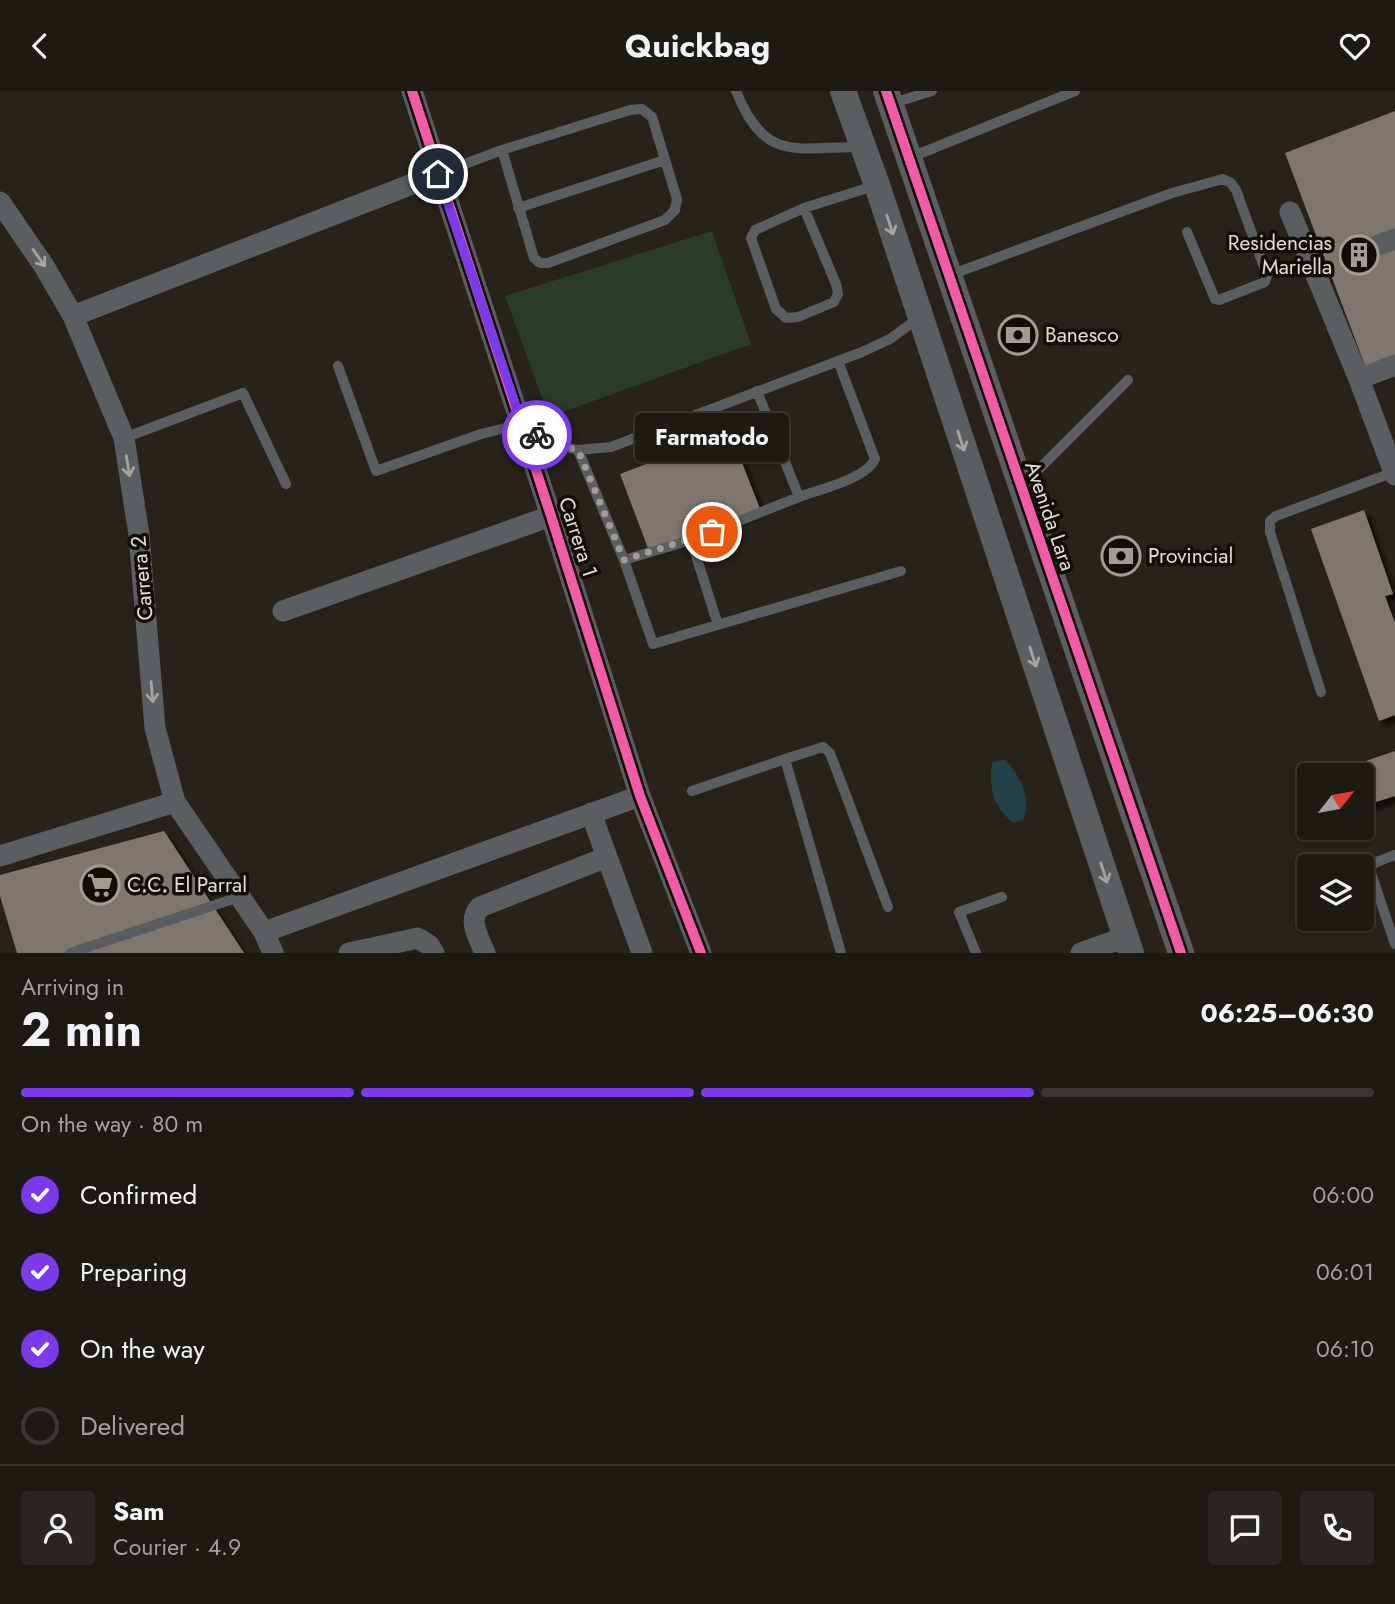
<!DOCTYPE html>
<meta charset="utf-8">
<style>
body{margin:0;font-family:Jost,sans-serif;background:#2a2722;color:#f1f3f6;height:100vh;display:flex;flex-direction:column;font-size:26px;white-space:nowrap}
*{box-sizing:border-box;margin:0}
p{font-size:23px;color:#a0a1a0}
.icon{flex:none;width:38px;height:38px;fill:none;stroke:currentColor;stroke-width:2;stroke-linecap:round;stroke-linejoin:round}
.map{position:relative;height:862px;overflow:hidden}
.panel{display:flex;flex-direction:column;background:#1d1a14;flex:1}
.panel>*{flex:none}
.needle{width:46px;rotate:59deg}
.controls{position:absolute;left:1297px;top:672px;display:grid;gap:14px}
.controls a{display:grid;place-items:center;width:77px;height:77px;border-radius:7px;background:#1d1a14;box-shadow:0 2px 5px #0004,0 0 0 2px #3b3834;font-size:35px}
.pin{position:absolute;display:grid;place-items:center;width:60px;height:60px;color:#fff;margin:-30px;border:4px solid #fff;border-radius:50%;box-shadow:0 2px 7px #0007}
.courier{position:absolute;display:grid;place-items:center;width:70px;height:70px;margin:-35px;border:5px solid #7c3aed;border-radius:50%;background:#fff;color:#222;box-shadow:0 2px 9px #0007}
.bubble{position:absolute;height:49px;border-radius:7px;background:#1d1a14;box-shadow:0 2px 5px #0004,0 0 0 2px #3b3834;font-size:23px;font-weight:700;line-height:49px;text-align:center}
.head em{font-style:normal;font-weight:700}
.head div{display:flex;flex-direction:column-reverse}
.head{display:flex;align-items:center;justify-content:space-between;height:119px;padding:0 21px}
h1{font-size:46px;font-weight:700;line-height:52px}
.bar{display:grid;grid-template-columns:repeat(4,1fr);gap:10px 7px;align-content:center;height:84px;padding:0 21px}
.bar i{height:9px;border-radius:5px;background:#3b3834}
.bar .selected{background:#7c3aed}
.bar p{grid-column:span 4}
.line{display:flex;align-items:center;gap:18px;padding:0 21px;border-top:2px solid #3b3834}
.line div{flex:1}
.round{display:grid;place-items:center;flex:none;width:74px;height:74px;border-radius:7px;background:#2a2722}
ol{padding:0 21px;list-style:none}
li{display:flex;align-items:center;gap:21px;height:77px}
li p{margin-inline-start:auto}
li .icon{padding:7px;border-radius:50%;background:#7c3aed;color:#fff;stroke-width:4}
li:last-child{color:#a0a1a0}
li i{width:38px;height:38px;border:4px solid #3b3834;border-radius:50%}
header{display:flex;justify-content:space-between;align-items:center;height:91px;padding:0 21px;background:#1d1a14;font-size:32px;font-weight:700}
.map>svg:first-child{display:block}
.green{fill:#2a3b2a}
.water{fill:#224048}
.building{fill:#7e776f;filter:url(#shadow)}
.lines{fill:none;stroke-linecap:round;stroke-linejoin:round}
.service{stroke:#5b5e61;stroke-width:10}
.minor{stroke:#5b5e61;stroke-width:21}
.tertiary{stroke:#5b5e61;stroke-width:26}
.cycleway-casing{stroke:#110e07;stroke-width:15}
.cycleway{stroke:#f35aa7;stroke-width:10}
.oneway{stroke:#a6a4a1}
.done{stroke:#a19d94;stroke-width:7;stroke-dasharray:0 12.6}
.route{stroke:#7c3aed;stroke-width:9}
.labels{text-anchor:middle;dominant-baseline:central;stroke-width:7;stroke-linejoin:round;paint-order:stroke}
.poi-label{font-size:21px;fill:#e3ded5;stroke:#110e07;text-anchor:start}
.street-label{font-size:21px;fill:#e3ded5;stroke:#110e07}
</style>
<header><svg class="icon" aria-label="back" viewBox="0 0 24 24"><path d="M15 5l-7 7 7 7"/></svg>Quickbag<svg class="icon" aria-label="heart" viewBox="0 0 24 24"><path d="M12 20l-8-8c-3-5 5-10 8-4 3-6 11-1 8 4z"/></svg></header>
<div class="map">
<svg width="1395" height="862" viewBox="0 0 1395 862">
<defs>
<filter id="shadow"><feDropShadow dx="6" dy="6" stdDeviation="2" flood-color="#0009"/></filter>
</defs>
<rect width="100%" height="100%" fill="#27231a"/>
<path class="green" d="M712 140 751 253 549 326 505 205Z"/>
<path class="water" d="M1005 668C1020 685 1032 707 1023 729L1013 732C993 714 989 699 992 672Z"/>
<path class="building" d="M1395 20V266L1366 277 1285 62Z
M730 341 760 418 649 460 620 383Z
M1364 419 1393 503 1385 505 1395 532V624L1379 630 1311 438Z
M1395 660V705L1369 713 1365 701 1362 702V684H1350L1348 676Z
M164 740 244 862H17L0 805V784Z"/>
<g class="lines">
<path class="service" d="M736 0C765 72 795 56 861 56
M890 13 932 0
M909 67 1075 0
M438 83 502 59 630 19 642 18 652 26 677 108 675 119 665 129 548 172H540L534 167 502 59
M518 117 665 69
M804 117 836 193 838 203 834 211 798 226 786 227 776 218 751 147 755 139 804 117 877 94
M950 184 1172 102 1223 88 1231 92 1236 99 1267 184 1265 191 1219 209 1215 208 1187 141
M338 275 376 380 481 343 522 333 549 352 578 359 611 356 862 261 890 248 920 226
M757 300 799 406C820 398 866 388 875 368L838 270
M124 347 243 302 286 393
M578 359 624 469 691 449 799 406
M1022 395 1128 289
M691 449 718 534
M624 469 653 553 901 480
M1321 601 1270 441V430L1276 425 1394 381
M692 700 785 668
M1395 764 1374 772 1370 779 1395 853
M70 862 239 806
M841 862 785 668 823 656 830 662 888 816
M976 862 959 821 1002 806"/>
<path class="minor" d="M412 0 551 425 640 705 701 862
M0 111 44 175 73 225 124 347 139 444 155 637 175 711 264 841 273 862
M1290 121 1359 288
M1348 165 1395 148
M73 225 438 83
M1395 274 1359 288 1395 384
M283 520 551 425
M591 722 642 862
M0 765 175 711
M264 841 640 705
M349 862 418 847 429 854 434 862
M485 862C479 847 467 829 480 816L607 766
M1081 862 1126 846"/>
<path class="tertiary" d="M843 0 877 94 1131 862
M886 0 1181 862"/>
<g class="cycleway-casing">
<path id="cycleway" d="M412 0 551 425 640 705 701 862
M886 0 1181 862"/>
</g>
<use href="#cycleway" class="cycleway"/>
</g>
<defs><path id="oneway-shaft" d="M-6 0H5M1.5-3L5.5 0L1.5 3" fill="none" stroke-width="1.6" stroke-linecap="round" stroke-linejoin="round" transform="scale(1.75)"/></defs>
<g class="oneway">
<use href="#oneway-shaft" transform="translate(890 134) rotate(72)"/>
<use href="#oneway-shaft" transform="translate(39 167) rotate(55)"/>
<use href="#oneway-shaft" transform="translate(961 350) rotate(72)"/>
<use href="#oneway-shaft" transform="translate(128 375) rotate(81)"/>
<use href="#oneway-shaft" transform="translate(1033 566) rotate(72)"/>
<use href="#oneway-shaft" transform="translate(152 601) rotate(85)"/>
<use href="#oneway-shaft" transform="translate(1104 782) rotate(72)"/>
</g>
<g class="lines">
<path class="done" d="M537 344 549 352 578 359 624 469 712 441"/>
<path class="route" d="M438 83 522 333 537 344"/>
</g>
<defs>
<g id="building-ring" transform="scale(2.0125)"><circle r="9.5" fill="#110e07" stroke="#a19d94" stroke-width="1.5"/><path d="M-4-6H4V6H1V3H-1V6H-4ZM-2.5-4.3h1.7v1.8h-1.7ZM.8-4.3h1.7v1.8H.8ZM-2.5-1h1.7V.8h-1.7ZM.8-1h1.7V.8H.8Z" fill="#a19d94"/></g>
<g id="bank-ring" transform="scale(2.0125)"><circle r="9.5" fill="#110e07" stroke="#a19d94" stroke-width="1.5"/><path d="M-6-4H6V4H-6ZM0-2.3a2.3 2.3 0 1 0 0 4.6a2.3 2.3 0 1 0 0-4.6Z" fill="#a19d94"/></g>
<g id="supermarket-ring" transform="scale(2.0125)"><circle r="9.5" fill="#110e07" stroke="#a19d94" stroke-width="1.5"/><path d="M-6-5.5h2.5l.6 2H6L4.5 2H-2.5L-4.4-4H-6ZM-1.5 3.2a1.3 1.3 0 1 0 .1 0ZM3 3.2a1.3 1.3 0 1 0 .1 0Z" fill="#a19d94"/></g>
</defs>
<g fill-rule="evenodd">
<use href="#building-ring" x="1359" y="164"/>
<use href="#bank-ring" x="1018" y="244"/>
<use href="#bank-ring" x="1121" y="465"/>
<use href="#supermarket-ring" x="100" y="794"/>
</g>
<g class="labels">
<g class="poi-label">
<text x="1332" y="152" text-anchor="end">Residencias<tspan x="1332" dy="24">Mariella</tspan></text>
<text x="1045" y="244">Banesco</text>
<text x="1148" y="465">Provincial</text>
<text x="127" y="794">C.C. El Parral</text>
</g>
<g class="street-label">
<text transform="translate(1050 425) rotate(71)">Avenida Lara</text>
<text transform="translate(578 446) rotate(72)">Carrera 1</text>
<text transform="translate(142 487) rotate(-95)">Carrera 2</text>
</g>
</g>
</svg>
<div class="controls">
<a><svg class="needle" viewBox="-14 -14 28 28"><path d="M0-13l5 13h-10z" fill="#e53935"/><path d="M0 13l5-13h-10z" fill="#a0a1a0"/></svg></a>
<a><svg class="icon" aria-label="layers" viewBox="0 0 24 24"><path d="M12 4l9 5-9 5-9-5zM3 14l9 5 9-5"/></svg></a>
</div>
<div class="pin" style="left:712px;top:441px;background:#ea580c"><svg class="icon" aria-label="bag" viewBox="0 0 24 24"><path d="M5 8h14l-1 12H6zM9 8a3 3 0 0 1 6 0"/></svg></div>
<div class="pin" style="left:438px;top:83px;background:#1f2937"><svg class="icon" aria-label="home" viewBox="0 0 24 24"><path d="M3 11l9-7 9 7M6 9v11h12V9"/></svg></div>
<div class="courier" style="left:537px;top:344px"><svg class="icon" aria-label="bike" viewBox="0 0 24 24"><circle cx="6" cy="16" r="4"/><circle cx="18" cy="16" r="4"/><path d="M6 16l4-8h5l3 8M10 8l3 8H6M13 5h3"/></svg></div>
<div class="bubble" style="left:635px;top:322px;width:154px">Farmatodo</div>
</div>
<section class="panel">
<div class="head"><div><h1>2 min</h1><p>Arriving in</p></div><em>06:25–06:30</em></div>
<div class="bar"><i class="selected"></i><i class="selected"></i><i class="selected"></i><i></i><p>On the way · 80 m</p></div>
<ol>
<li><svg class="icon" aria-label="check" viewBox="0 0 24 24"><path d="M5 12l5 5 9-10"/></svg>Confirmed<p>06:00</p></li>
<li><svg class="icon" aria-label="check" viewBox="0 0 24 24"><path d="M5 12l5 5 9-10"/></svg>Preparing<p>06:01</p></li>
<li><svg class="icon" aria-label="check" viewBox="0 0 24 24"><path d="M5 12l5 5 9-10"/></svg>On the way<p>06:10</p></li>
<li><i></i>Delivered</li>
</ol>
<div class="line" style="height:126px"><a class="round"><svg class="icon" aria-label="person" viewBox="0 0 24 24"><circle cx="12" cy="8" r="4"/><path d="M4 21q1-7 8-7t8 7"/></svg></a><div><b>Sam</b><p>Courier · 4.9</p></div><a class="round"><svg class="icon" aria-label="chat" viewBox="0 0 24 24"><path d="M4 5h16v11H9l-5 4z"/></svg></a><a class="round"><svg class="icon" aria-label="phone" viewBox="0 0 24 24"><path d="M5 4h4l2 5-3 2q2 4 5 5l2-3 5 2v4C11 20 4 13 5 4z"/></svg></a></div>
</section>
